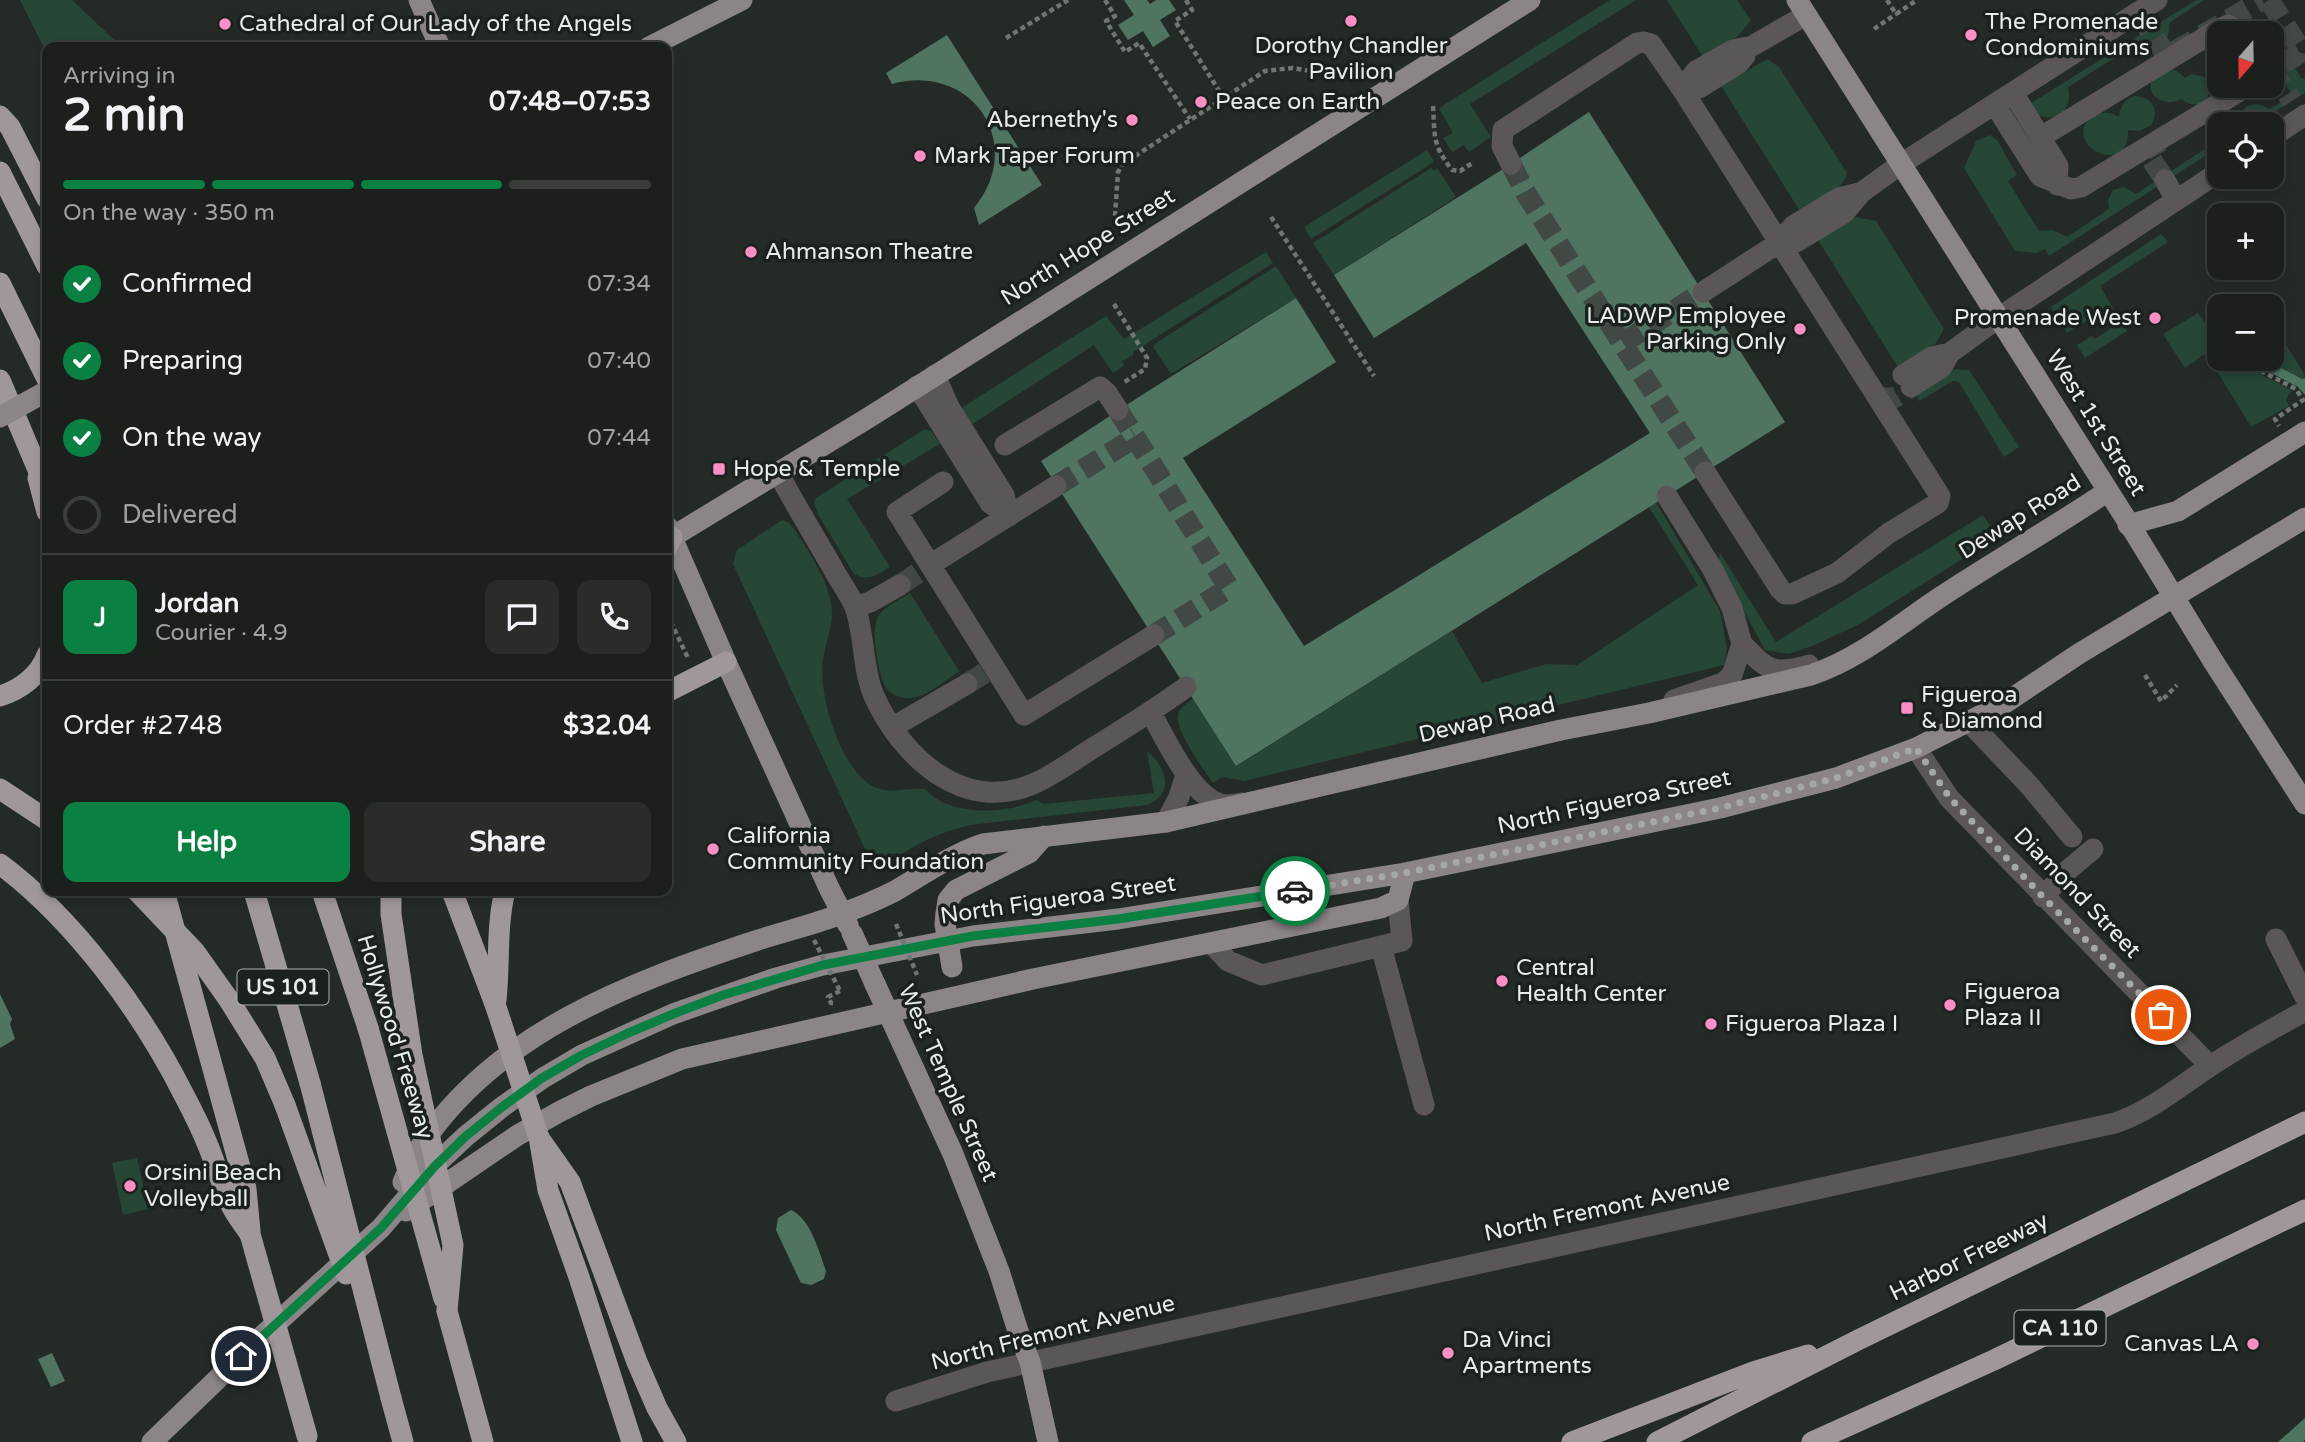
<!DOCTYPE html>
<meta charset="utf-8">
<style>
body{margin:0;font-family:"Varela Round",sans-serif;background:#282d2a;color:#f1f3f6;height:100vh;display:flex;flex-direction:column;font-size:26px;white-space:nowrap}
*{box-sizing:border-box;margin:0}
p{font-size:23px;color:#a0a3a4}
.icon{flex:none;width:38px;height:38px;fill:none;stroke:currentColor;stroke-width:2;stroke-linecap:round;stroke-linejoin:round}
.map{position:relative;flex:1;overflow:hidden}
.drawer{position:absolute;left:42px;top:42px;width:630px;height:854px;display:flex;flex-direction:column;background:#1b201d;border-radius:14px;box-shadow:0 4px 10px #0003,0 0 0 2px #393e3b}
.drawer>*{flex:none}
.needle{width:46px;rotate:200deg}
.buttons{position:absolute;left:2207px;top:21px;display:grid;gap:14px}
.buttons a{display:grid;place-items:center;width:77px;height:77px;border-radius:14px;background:#1b201d;box-shadow:0 4px 10px #0003,0 0 0 2px #393e3b;font-size:35px}
.pin{position:absolute;display:grid;place-items:center;width:60px;height:60px;color:#fff;margin:-30px;border:4px solid #fff;border-radius:50%;box-shadow:0 2px 7px #0007}
.courier{position:absolute;display:grid;place-items:center;width:70px;height:70px;margin:-35px;border:5px solid #0b8043;border-radius:50%;background:#fff;color:#222;box-shadow:0 2px 9px #0007}
.head em{font-style:normal;font-weight:700}
.head div{display:flex;flex-direction:column-reverse}
.head{display:flex;align-items:center;justify-content:space-between;height:119px;padding:0 21px}
h1{font-size:46px;font-weight:700;line-height:52px}
.bar{display:grid;grid-template-columns:repeat(4,1fr);gap:10px 7px;align-content:center;height:84px;padding:0 21px}
.bar i{height:9px;border-radius:5px;background:#393e3b}
.bar .current{background:#0b8043}
.bar p{grid-column:span 4}
.line{display:flex;align-items:center;gap:18px;padding:0 21px;border-top:2px solid #393e3b}
.line div{flex:1}
.round{display:grid;place-items:center;flex:none;width:74px;height:74px;border-radius:14px;background:#282d2a}
ol{padding:0 21px;list-style:none}
li{display:flex;align-items:center;gap:21px;height:77px}
li p{margin-inline-start:auto}
li .icon{padding:7px;border-radius:50%;background:#0b8043;color:#fff;stroke-width:4}
li:last-child{color:#a0a3a4}
li i{width:38px;height:38px;border:4px solid #393e3b;border-radius:50%}
.action{display:flex;gap:14px;margin-top:auto;padding:14px 21px}
.action a{flex:1;height:80px;border-radius:14px;background:#0b8043;color:#fff;font-size:28px;font-weight:700;line-height:80px;text-align:center}
.action a+a{background:#282d2a;color:#f1f3f6}
.map>svg:first-child{display:block}
.green{fill:#264636}
.water{fill:#4f7561}
.lines{fill:none;stroke-linecap:round;stroke-linejoin:round}
.minor-tunnel{stroke:#424844;stroke-width:21;stroke-dasharray:21 10;stroke-linecap:butt}
.path{stroke:#707672;stroke-width:4.5;stroke-dasharray:5 3.5;stroke-linecap:butt}
.minor{stroke:#5b5759;stroke-width:21}
.major{stroke:#8c8588;stroke-width:21}
.highway{stroke:#9f979a;stroke-width:21}
.path-bridge{stroke:#707672;stroke-width:4.5;stroke-dasharray:5 3.5;stroke-linecap:butt}
.major-bridge{stroke:#8c8588;stroke-width:21}
.highway-bridge{stroke:#9f979a;stroke-width:21}
.done{stroke:#a4a9a6;stroke-width:7;stroke-dasharray:0 12.6}
.route{stroke:#0b8043;stroke-width:9}
.poi-dot{fill:#fb8fc4;stroke:#1b211e;stroke-width:2.5}
.labels{text-anchor:middle;dominant-baseline:central;stroke-width:7;stroke-linejoin:round;paint-order:stroke}
.shield{fill:#1b211e;stroke:#abb0ad;stroke-width:2}
.shield-label{font-size:21px;font-weight:bold;fill:#e9edea}
.poi-label{font-size:23px;fill:#e9edea;stroke:#1b211e;text-anchor:start}
.street-label{font-size:23px;fill:#e9edea;stroke:#1b211e}
</style>
<div class="map">
<svg width="2305" height="1442" viewBox="0 0 2305 1442">
<rect width="100%" height="100%" fill="#242b27"/>
<path class="green" d="M20 0H72L122 47H47V54Z
M1610 0H1636L1470 104 1491 137 1469 152 1464 145 1452 152 1443 138 1453 133 1439 108Z
M1667 0H1737L1751 20 1738 36 1703 57Z
M2196 0H2204L2169 23C2172 42 2156 51 2140 42L2068 87C2075 116 2045 129 2028 105Z
M2219 43V80C2202 71 2201 52 2219 43Z
M2284 51 2302 79 2305 78V93L2255 124H2240C2238 104 2255 100 2270 109L2292 95 2272 59Z
M1767 59 1779 67 1847 173C1843 192 1816 202 1800 211L1721 86Z
M2170 69 2177 71 2185 78 2192 74 2204 77 2210 89C2208 105 2194 109 2181 99 2164 109 2142 93 2154 78 2157 75 2166 72 2170 69Z
M2135 96C2153 97 2160 111 2151 125L2139 131 2128 130C2130 180 2059 144 2092 117 2101 111 2111 112 2119 117 2121 106 2124 99 2135 96Z
M1990 135 1997 140 2017 175 2008 181 2039 231 2053 230 2067 237 2109 209 2108 200 2113 190 2124 187 2136 194 2219 140V147L2049 256 2045 249 2037 253 2015 251 1964 168 1976 141Z
M1427 150 1434 162 1311 239 1304 227Z
M1431 168 1434 171 1437 168 1456 197 1334 275 1313 243Z
M1855 217 1876 221 1944 329 1936 343 1898 367 1818 240Z
M2161 234 2168 242 2100 286 2115 312 2102 320 2098 314 2067 333 2051 307Z
M1266 252 1273 263 1133 352V355L1122 361 1124 366 1113 373 1094 345 971 425 963 412V407L1106 316 1124 339Z
M1276 266 1296 298 1171 374 1153 347 1156 343Z
M2198 313 2219 343V359H2230L2292 390 2286 399 2289 406 2251 427 2206 353 2185 368 2163 334Z
M2121 322 2127 331 2085 358 2077 345 2092 336 2095 339Z
M2272 323 2305 375 2302 380 2264 359H2272Z
M1952 369 1969 370 2019 447 2004 457 1959 382 1953 381 1919 401 1915 393Z
M925 429 931 431 940 444 847 499 890 567C876 575 869 582 854 574L818 514 814 502 816 498Z
M1656 502 1720 611 1727 649 1724 665 1244 781 1222 777 1213 783C1204 770 1174 729 1178 714 1180 707 1188 703 1194 698L1237 766 1452 631 1482 683 1546 664 1577 665 1698 585 1649 507Z
M1983 515 1997 537 1858 625 1812 646 1789 654 1765 650 1718 564 1720 553 1776 642Z
M782 520 789 523 795 530C808 551 826 576 831 602 835 622 826 640 823 660 818 695 840 767 872 786 888 795 908 787 925 789 948 816 1006 815 1036 800L1043 804 1154 793 1147 751C1166 767 1176 793 1147 805L970 825C943 831 921 842 898 856L894 853 887 859 878 861 867 853 733 564 737 550Z
M910 593 959 671C945 681 925 699 906 698 898 698 887 692 884 684 878 672 870 626 879 615 885 606 901 599 910 593Z
M137 1158 148 1209 123 1215 112 1163Z"/>
<path class="water" d="M1124 0H1147L1150 4 1156 0H1169L1176 10 1160 20 1170 36 1153 47 1143 31 1128 40 1118 25 1134 15Z
M947 35 1042 185 979 225 974 208C1027 144 972 62 892 84L886 73Z
M1589 112 1785 422 1236 766 1041 461 1142 395 1296 298 1336 362 1183 458 1304 646 1650 433 1526 243 1374 338 1334 275 1511 164Z
M2245 359H2264L2302 379 2305 378V395L2298 387Z
M0 994 12 1019 10 1024 15 1039 0 1048Z
M791 1210C811 1219 819 1252 826 1271L824 1279 811 1285 801 1283 799 1279 776 1230 778 1218Z
M52 1353 65 1381 51 1387 38 1359Z
M2305 1418V1440L2303 1442H2278Z"/>
<g class="lines">
<path class="minor-tunnel" d="M2269 0 2301 50 2300 53 2272 70 2292 101
M2138 13 2167 56 2262 0
M2161 141 2145 150 2165 180
M1511 164 1525 192 1705 472
M1623 343 1703 292
M1877 398H1894L1911 387
M1118 410 1229 588 1154 635
M1056 486 1136 437
M900 585 930 565
M967 684 994 667"/>
<path class="path" d="M1105 0 1115 16 1106 21 1125 52 1139 43 1190 119
M1186 0 1192 10 1175 21 1223 97
M1887 0 1896 14 1917 0
M1874 29 1896 14
M1006 38 1068 0
M1433 106C1435 137 1432 144 1452 170L1460 171 1474 162
M1115 216 1118 172 1123 164 1265 71 1292 68 1323 73 1353 71
M1271 217 1374 376
M1114 304 1147 358 1145 369 1123 383
M2215 328 2219 335
M2238 359 2296 389 2303 400 2275 419 2279 426
M667 614 689 660
M2145 675 2161 701 2177 685
M833 1003H831L828 997 840 991"/>
<path class="minor" d="M1682 89 1696 71 1733 50 1752 46 1806 15
M1682 89 1699 88 1739 63 1745 56
M2013 93 2058 166 2057 185
M1995 105 2040 176 2071 189 2081 187 2248 86
M2041 137 2217 30 2228 25 2233 28 2237 33
M2272 137 2305 115
M1511 164 1502 146 1503 130 1637 43 1643 42 1651 44 1682 89 1940 496 1938 503 1889 533 1837 573 1792 594H1785L1780 589 1705 472
M2165 180 2176 200
M1780 242H1796L1844 213 1862 192 1901 164 2157 0
M1703 292 1780 242 1793 226 1839 198 1859 193
M935 375 949 407 1004 495 1009 516
M1903 375 1932 357 1950 353 1998 318 2219 172
M917 386 990 503 1009 516
M1911 387 1941 368 1950 353
M1005 445 1100 387 1107 393 1118 410
M778 473C795 504 813 534 831 565 838 579 849 593 855 607 865 635 862 668 874 696 902 757 963 814 1033 784 1054 775 1074 760 1093 748 1125 728 1156 709 1186 687
M943 482 897 512 1024 715 1154 635
M1667 496 1713 570 1732 608 1742 644 1732 675 1723 683 1674 700
M930 565 1056 486
M855 607 870 602 900 585
M1742 644C1768 670 1772 676 1809 665
M1151 713C1165 738 1191 795 1220 804 1226 806 1236 804 1242 803
M1969 722 2029 785 2072 837
M893 727 967 684
M1916 748 1949 798 2210 1066
M1166 822 1179 797 1186 774
M2043 897 2067 871 2093 849
M2276 939 2305 997
M1212 944 1228 961 1262 975 1402 941 1398 900
M1381 946 1424 1105
M896 1401 987 1372 2115 1123C2151 1111 2180 1086 2212 1065 2242 1045 2274 1028 2305 1011"/>
<path class="major" d="M419 0 440 47
M1797 0 2133 530
M649 47 742 0
M2128 525 2178 511 2305 432
M667 526 726 662 829 888 848 925
M672 537 868 418 1530 0
M2213 661 2305 804
M946 914 948 900 956 890 1029 853 1044 836
M875 984 953 1154 999 1271 1018 1331 1030 1362 1048 1442
M403 1182C408 1171 413 1159 419 1149 493 1033 631 982 755 941 785 931 817 924 846 912 863 906 879 899 895 891 924 874 951 855 983 844L1166 822 1561 730 1649 713 1811 675C1859 659 1897 626 1939 598 1995 561 2053 528 2108 491
M406 1211 518 1135 559 1112 591 1096 682 1059 1033 979 1381 908 1398 900 1405 873
M152 1442 259 1339 381 1228 435 1165 466 1136 502 1107 543 1078 582 1055 673 1014 776 978 823 965 973 936 1118 919 1405 873 1720 808 1836 778 1916 748 2005 703 2080 653 2305 518"/>
<path class="highway" d="M0 116 10 127 47 199
M0 172 47 266
M0 283 47 379
M0 380 47 491
M38 478 47 512
M667 547 672 537
M667 692 726 662
M0 696C20 690 40 675 47 655
M0 789 47 820
M0 864C75 920 142 1012 184 1095 193 1112 202 1130 209 1148 216 1166 222 1185 230 1203 235 1214 243 1224 250 1234
M164 891 246 1189 250 1231
M254 891 310 1083
M322 891 368 1028
M391 891V914L403 995
M452 891 495 1004
M229 1000 265 1058 285 1105
M496 1000C500 963 496 927 505 891
M539 1138 570 1182 637 1362 657 1408 676 1442
M540 1143 548 1190 579 1277 632 1442
M447 1311 483 1442
M391 1398 403 1442
M1572 1442 1753 1372 1808 1355
M1657 1442 1860 1339 2305 1122
M1812 1442 1994 1360 2305 1210"/>
<path class="path-bridge" d="M896 924 917 975
M814 940 840 991"/>
<path class="major-bridge" d="M0 417 47 391
M2133 530 2213 661
M946 914 945 924 952 967
M852 933 875 984"/>
<path class="highway-bridge" d="M137 891 195 952 229 1000
M403 995 412 1055 453 1245 447 1311
M495 1004 539 1138
M368 1028 444 1299
M310 1083 391 1398
M285 1105 346 1274
M250 1234 307 1436"/>
</g>
<g class="lines">
<path class="done" d="M1295 891 1405 873 1720 808 1836 778 1916 748 1950 798 2043 897 2161 1015"/>
<path class="route" d="M241 1356 381 1228 435 1166 466 1136 502 1107 542 1078 582 1055 626 1034 673 1014 723 995 823 965 973 936 1118 919 1295 891"/>
</g>
<g class="poi-dot">
<circle cx="1351" cy="21" r="7"/>
<circle cx="225" cy="24" r="7"/>
<circle cx="1971" cy="35" r="7"/>
<circle cx="1201" cy="102" r="7"/>
<circle cx="1132" cy="120" r="7"/>
<circle cx="920" cy="156" r="7"/>
<circle cx="751" cy="252" r="7"/>
<circle cx="2155" cy="318" r="7"/>
<circle cx="1800" cy="329" r="7"/>
<rect x="712" y="462" width="14" height="14" rx="3.5"/>
<rect x="1900" y="701" width="14" height="14" rx="3.5"/>
<circle cx="713" cy="849" r="7"/>
<circle cx="1502" cy="981" r="7"/>
<circle cx="1950" cy="1005" r="7"/>
<circle cx="1711" cy="1024" r="7"/>
<circle cx="130" cy="1186" r="7"/>
<circle cx="2253" cy="1344" r="7"/>
<circle cx="1448" cy="1353" r="7"/>
</g>
<g class="labels">
<g class="shield">
<rect x="237.5" y="969.5" width="91" height="35" rx="5"/>
<rect x="2014.5" y="1310.5" width="91" height="35" rx="5"/>
</g>
<g class="shield-label">
<text x="283" y="987">US 101</text>
<text x="2060" y="1328">CA 110</text>
</g>
<g class="poi-label">
<text x="1985" y="22">The Promenade<tspan x="1985" dy="26">Condominiums</tspan></text>
<text x="239" y="24">Cathedral of Our Lady of the Angels</text>
<text x="1351" y="46" text-anchor="middle">Dorothy Chandler<tspan x="1351" dy="26">Pavilion</tspan></text>
<text x="1215" y="102">Peace on Earth</text>
<text x="1118" y="120" text-anchor="end">Abernethy's</text>
<text x="934" y="156">Mark Taper Forum</text>
<text x="765" y="252">Ahmanson Theatre</text>
<text x="1786" y="316" text-anchor="end">LADWP Employee<tspan x="1786" dy="26">Parking Only</tspan></text>
<text x="2141" y="318" text-anchor="end">Promenade West</text>
<text x="733" y="469">Hope &amp; Temple</text>
<text x="1921" y="695">Figueroa<tspan x="1921" dy="26">&amp; Diamond</tspan></text>
<text x="727" y="836">California<tspan x="727" dy="26">Community Foundation</tspan></text>
<text x="1516" y="968">Central<tspan x="1516" dy="26">Health Center</tspan></text>
<text x="1964" y="992">Figueroa<tspan x="1964" dy="26">Plaza II</tspan></text>
<text x="1725" y="1024">Figueroa Plaza I</text>
<text x="144" y="1173">Orsini Beach<tspan x="144" dy="26">Volleyball</tspan></text>
<text x="1462" y="1340">Da Vinci<tspan x="1462" dy="26">Apartments</tspan></text>
<text x="2239" y="1344" text-anchor="end">Canvas LA</text>
</g>
<g class="street-label">
<text transform="translate(1088 247) rotate(-32)">North Hope Street</text>
<text transform="translate(2096 423) rotate(58)">West 1st Street</text>
<text transform="translate(2020 517) rotate(-32)">Dewap Road</text>
<text transform="translate(1487 720) rotate(-13)">Dewap Road</text>
<text transform="translate(1614 802) rotate(-12)">North Figueroa Street</text>
<text transform="translate(2077 893) rotate(46)">Diamond Street</text>
<text transform="translate(1058 900) rotate(-8)">North Figueroa Street</text>
<text transform="translate(395 1037) rotate(73)">Hollywood Freeway</text>
<text transform="translate(948 1083) rotate(66)">West Temple Street</text>
<text transform="translate(1607 1208) rotate(-12)">North Fremont Avenue</text>
<text transform="translate(1969 1257) rotate(-26)">Harbor Freeway</text>
<text transform="translate(1053 1333) rotate(-14)">North Fremont Avenue</text>
</g>
</g>
</svg>
<div class="buttons">
<a><svg class="needle" viewBox="-14 -14 28 28"><path d="M0-13l5 13h-10z" fill="#e53935"/><path d="M0 13l5-13h-10z" fill="#a0a3a4"/></svg></a>
<a><svg class="icon" aria-label="locate" viewBox="0 0 24 24"><circle cx="12" cy="12" r="6"/><path d="M12 2v4M12 18v4M2 12h4M18 12h4"/></svg></a>
<a>+</a>
<a>−</a>
</div>
<div class="pin" style="left:2161px;top:1015px;background:#ea580c"><svg class="icon" aria-label="bag" viewBox="0 0 24 24"><path d="M5 8h14l-1 12H6zM9 8a3 3 0 0 1 6 0"/></svg></div>
<div class="pin" style="left:241px;top:1356px;background:#1f2937"><svg class="icon" aria-label="home" viewBox="0 0 24 24"><path d="M3 11l9-7 9 7M6 9v11h12V9"/></svg></div>
<div class="courier" style="left:1295px;top:891px"><svg class="icon" aria-label="car" viewBox="0 0 24 24"><path d="M5 17H2v-5l4-1 3-4h7l3 4 3 1v5h-3M9 17h6M6 11h13"/><circle cx="7" cy="17" r="2"/><circle cx="17" cy="17" r="2"/></svg></div>
<section class="drawer">
<div class="head"><div><h1>2 min</h1><p>Arriving in</p></div><em>07:48–07:53</em></div>
<div class="bar"><i class="current"></i><i class="current"></i><i class="current"></i><i></i><p>On the way · 350 m</p></div>
<ol>
<li><svg class="icon" aria-label="check" viewBox="0 0 24 24"><path d="M5 12l5 5 9-10"/></svg>Confirmed<p>07:34</p></li>
<li><svg class="icon" aria-label="check" viewBox="0 0 24 24"><path d="M5 12l5 5 9-10"/></svg>Preparing<p>07:40</p></li>
<li><svg class="icon" aria-label="check" viewBox="0 0 24 24"><path d="M5 12l5 5 9-10"/></svg>On the way<p>07:44</p></li>
<li><i></i>Delivered</li>
</ol>
<div class="line" style="height:126px"><b class="round" style="background:#0b8043;color:#fff">J</b><div><b>Jordan</b><p>Courier · 4.9</p></div><a class="round"><svg class="icon" aria-label="chat" viewBox="0 0 24 24"><path d="M4 5h16v11H9l-5 4z"/></svg></a><a class="round"><svg class="icon" aria-label="phone" viewBox="0 0 24 24"><path d="M5 4h4l2 5-3 2q2 4 5 5l2-3 5 2v4C11 20 4 13 5 4z"/></svg></a></div>
<div class="line" style="height:91px"><div>Order #2748</div><b>$32.04</b></div>
<div class="action"><a>Help</a><a>Share</a></div>
</section>
</div>
